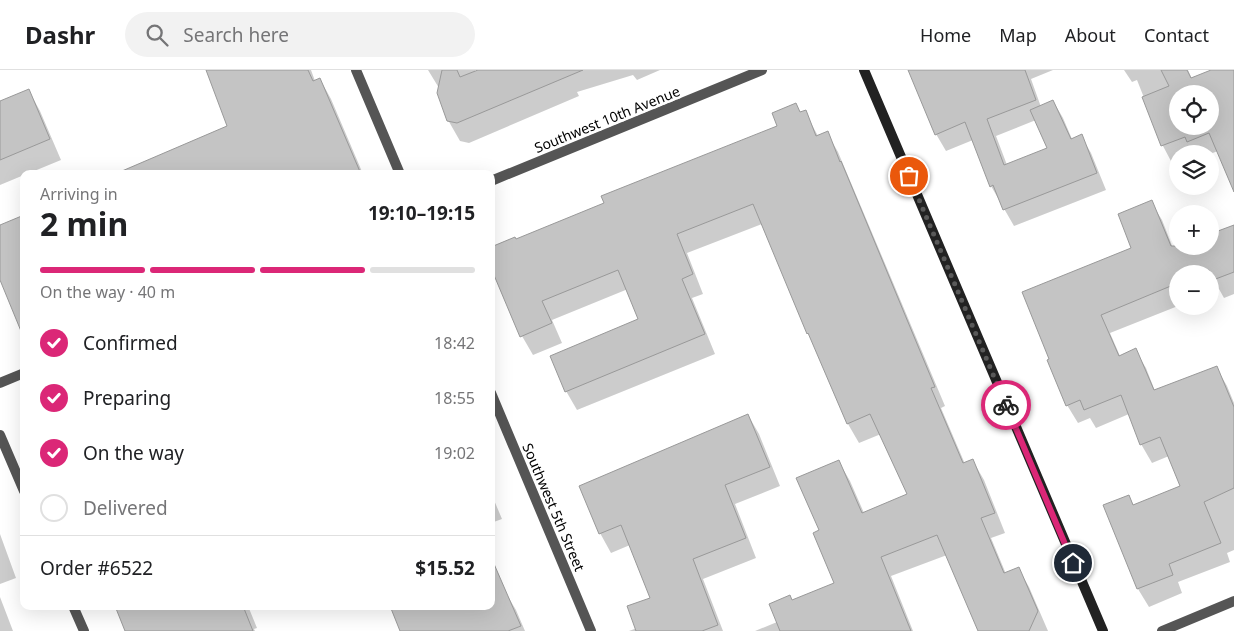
<!DOCTYPE html>
<meta charset="utf-8">
<style>
body{margin:0;font-family:"Noto Sans",sans-serif;background:#f2f2f2;color:#202124;height:100vh;display:flex;flex-direction:column;font-size:19px;white-space:nowrap}
*{box-sizing:border-box;margin:0}
p{font-size:16px;color:#757577}
.icon{flex:none;width:28px;height:28px;fill:none;stroke:currentColor;stroke-width:2;stroke-linecap:round;stroke-linejoin:round}
.map{position:relative;flex:1;overflow:hidden}
.details{position:absolute;left:20px;top:100px;width:475px;height:440px;display:flex;flex-direction:column;background:#fff;border-radius:10px;box-shadow:0 5px 20px #0002}
.details>*{flex:none}
.buttons{position:absolute;left:1169px;top:15px;display:grid;gap:10px}
.buttons a{display:grid;place-items:center;width:50px;height:50px;border-radius:50%;background:#fff;box-shadow:0 5px 20px #0002;font-size:25px}
.pin{position:absolute;display:grid;place-items:center;width:42px;height:42px;color:#fff;margin:-21px;border:2px solid #fff;border-radius:50%;box-shadow:0 1px 5px #0007}
.courier{position:absolute;display:grid;place-items:center;width:50px;height:50px;margin:-25px;border:4px solid #db2777;border-radius:50%;background:#fff;color:#222;box-shadow:0 1px 6px #0007}
.summary em{font-style:normal;font-weight:700}
.summary div{display:flex;flex-direction:column-reverse}
.summary{display:flex;align-items:center;justify-content:space-between;height:85px;padding:0 20px}
h1{font-size:32px;font-weight:700;line-height:38px}
.bar{display:grid;grid-template-columns:repeat(4,1fr);gap:8px 5px;align-content:center;height:60px;padding:0 20px}
.bar i{height:6px;border-radius:4px;background:#e0e0e0}
.bar .current{background:#db2777}
.bar p{grid-column:span 4}
.line{display:flex;align-items:center;gap:12px;padding:0 20px;border-top:1px solid #e0e0e0}
.line div{flex:1}
ol{padding:0 20px;list-style:none}
li{display:flex;align-items:center;gap:15px;height:55px}
li p{margin-inline-start:auto}
li .icon{padding:5px;border-radius:50%;background:#db2777;color:#fff;stroke-width:4}
li:last-child{color:#757577}
li i{width:28px;height:28px;border:2px solid #e0e0e0;border-radius:50%}
header{display:flex;align-items:center;gap:30px;box-sizing:border-box;height:70px;padding:0 25px;background:#fff;border-bottom:1px solid #e0e0e0}
header strong{font-size:24px}
nav{display:flex;gap:28px;margin-inline-start:auto;font-size:18px}
.search{width:350px;height:45px;background:#f2f2f2;display:flex;align-items:center;gap:12px;box-sizing:border-box;padding:0 18px;border-radius:28px;color:#757577;font-size:19px}
.map>svg:first-child{display:block}
.shadow{fill:#0003;fill-rule:evenodd}
.building{fill:#c4c4c4;stroke:#999;fill-rule:evenodd}
.lines{fill:none;stroke-linecap:round;stroke-linejoin:round}
.street{stroke:#555;stroke-width:10}
.secondary{stroke:#222;stroke-width:10}
.done{stroke:#595959;stroke-width:5;stroke-dasharray:0 9}
.route{stroke:#db2777;stroke-width:6}
.labels{text-anchor:middle;dominant-baseline:central;stroke-width:5;stroke-linejoin:round;paint-order:stroke}
.street-label{font-size:14px;fill:#000;stroke:#fff}
</style>
<header>
<strong>Dashr</strong>
<div class="search"><svg class="icon" aria-label="search" viewBox="0 0 24 24"><circle cx="10" cy="10" r="6"/><path d="M15 15l6 6"/></svg>Search here</div>
<nav><a>Home</a><a>Map</a><a>About</a><a>Contact</a></nav>
</header>
<div class="map">
<svg width="1234" height="561" viewBox="0 0 1234 561">
<rect width="100%" height="100%" fill="#fff"/>
<path class="shadow" d="M208 0H311L315 11 320 9 331 29 363 104H116L228 57Z
M428 0H475L476 2 481 0H660L637 10 633 5 577 22 579 26 469 73 460 71 448 50 439 18Z
M914 0H1053L1031 9 1041 37 1053 31 1063 48 1072 69 1081 66 1091 83 1106 120 1014 156 991 116 973 70 946 81 936 64ZM1036 50 1049 79 1007 95 996 66Z
M1124 0H1188L1192 9 1215 0H1231L1234 6V121L1218 81 1210 84H1178V91L1172 93 1163 76 1137 10 1132 12ZM1178 24H1210V56H1178Z
M29 21 40 41 61 90 27 104H24V105L0 115V33Z
M805 42 818 66 827 63 838 82 945 336 941 338 965 394 973 391 984 410 1005 463 991 468 1006 504 1018 498 1029 517 1048 561H980L947 485 891 506 913 561H755L777 552 792 531 835 514 820 461 839 392 850 411 864 443 909 425 881 364 859 373 848 354 813 273 808 263 762 154 687 183 703 224 692 228 715 284 577 340 566 321 640 250 628 219 552 250 562 273 533 285 522 266 491 195 516 170 605 134 778 56Z
M1151 132 1162 150 1173 178 1210 176V165L1234 157V224L1224 228 1219 219 1210 223V204H1178V236L1110 263 1120 286 1135 280 1146 298 1155 321 1216 297 1227 316 1234 333V480L1227 483 1230 492 1178 512 1182 523 1149 537 1138 519 1105 436 1129 426 1134 436 1181 416 1169 386 1152 393 1141 374 1129 344 1096 358 1090 348 1078 353 1067 335 1049 290 1133 178Z
M748 345 759 364 780 416 735 434 756 488 703 509 723 561H629L637 558 651 529 630 475 611 483 600 463 580 417Z
M491 423 502 449 491 453Z
M0 464 16 508 0 514Z
M504 520 516 540 525 561H401L491 536Z
M0 527 13 561H0Z
M116 536H248L257 558 254 559 255 561H126Z"/>
<path class="building" d="M206 0H308L313 11 320 8 361 104H115L227 56Z
M442 0H457L460 7 478 0H583L457 53 447 51 437 23Z
M908 0H1025L1036 30 987 49 1004 95 1047 78 1030 40 1053 30 1071 69 1082 64 1097 103 1003 140 993 115 990 117 965 52 935 65Z
M1161 0H1187L1191 8 1211 0H1234V122L1209 63 1187 72 1185 67 1161 76 1142 27 1169 16ZM1178 24H1210V56H1178Z
M29 19 50 69 0 90V31Z
M796 33 800 42 806 40 816 66 828 61 840 92 841 91 935 317 931 318 963 393 973 389 995 443 981 448 1004 503 1019 497 1038 541 1029 561H978L937 465 881 487 911 561H780L769 534 790 525 792 530 834 513 813 463 819 460 796 408 839 390 862 443 907 424 870 344 847 354 808 263 807 264 753 134 677 164 693 204 682 209 705 264 565 322 550 286 638 249 618 200 542 231 552 253 520 267 491 198V177L515 167 516 169 604 133 601 126 777 56 772 43Z
M1152 130 1171 176H1210V164L1234 155V202L1213 210 1209 200 1201 204H1178V213L1101 245 1119 286 1136 278 1154 320 1217 296 1234 337V418L1204 432 1221 473 1169 494 1173 505 1137 519 1103 435 1129 425 1133 435 1180 416 1160 367 1140 375 1121 325 1084 340 1080 330 1066 336 1047 290 1049 289 1022 222 1131 178 1118 144Z
M24 145V265L23 266 0 210V155Z
M748 344 770 397 725 415 746 468 693 489 718 555 702 561H636L627 536 650 528 621 455 599 464 579 416Z
M491 487 521 556 508 561H400L390 536H491Z
M115 536H243L253 561H125Z"/>
<g class="lines">
<path class="street" d="M356 0 400 104
M491 111 762 0
M0 313 24 303
M491 323 591 561
M0 365 24 421
M73 536 84 561
M1162 561 1234 531"/>
<path class="secondary" d="M864 0 1103 561"/>
</g>
<g class="lines">
<path class="done" d="M909 106 1006 335"/>
<path class="route" d="M1006 335 1073 493"/>
</g>
<g class="labels">
<g class="street-label">
<text transform="translate(607 49) rotate(-22)">Southwest 10th Avenue</text>
<text transform="translate(554 437) rotate(67)">Southwest 5th Street</text>
</g>
</g>
</svg>
<div class="buttons">
<a><svg class="icon" aria-label="locate" viewBox="0 0 24 24"><circle cx="12" cy="12" r="6"/><path d="M12 2v4M12 18v4M2 12h4M18 12h4"/></svg></a>
<a><svg class="icon" aria-label="layers" viewBox="0 0 24 24"><path d="M12 4l9 5-9 5-9-5zM3 14l9 5 9-5"/></svg></a>
<a>+</a>
<a>−</a>
</div>
<div class="pin" style="left:909px;top:106px;background:#ea580c"><svg class="icon" aria-label="bag" viewBox="0 0 24 24"><path d="M5 8h14l-1 12H6zM9 8a3 3 0 0 1 6 0"/></svg></div>
<div class="pin" style="left:1073px;top:493px;background:#1f2937"><svg class="icon" aria-label="home" viewBox="0 0 24 24"><path d="M3 11l9-7 9 7M6 9v11h12V9"/></svg></div>
<div class="courier" style="left:1006px;top:335px"><svg class="icon" aria-label="bike" viewBox="0 0 24 24"><circle cx="6" cy="16" r="4"/><circle cx="18" cy="16" r="4"/><path d="M6 16l4-8h5l3 8M10 8l3 8H6M13 5h3"/></svg></div>
<section class="details">
<div class="summary"><div><h1>2 min</h1><p>Arriving in</p></div><em>19:10–19:15</em></div>
<div class="bar"><i class="current"></i><i class="current"></i><i class="current"></i><i></i><p>On the way · 40 m</p></div>
<ol>
<li><svg class="icon" aria-label="check" viewBox="0 0 24 24"><path d="M5 12l5 5 9-10"/></svg>Confirmed<p>18:42</p></li>
<li><svg class="icon" aria-label="check" viewBox="0 0 24 24"><path d="M5 12l5 5 9-10"/></svg>Preparing<p>18:55</p></li>
<li><svg class="icon" aria-label="check" viewBox="0 0 24 24"><path d="M5 12l5 5 9-10"/></svg>On the way<p>19:02</p></li>
<li><i></i>Delivered</li>
</ol>
<div class="line" style="height:65px"><div>Order #6522</div><b>$15.52</b></div>
</section>
</div>
